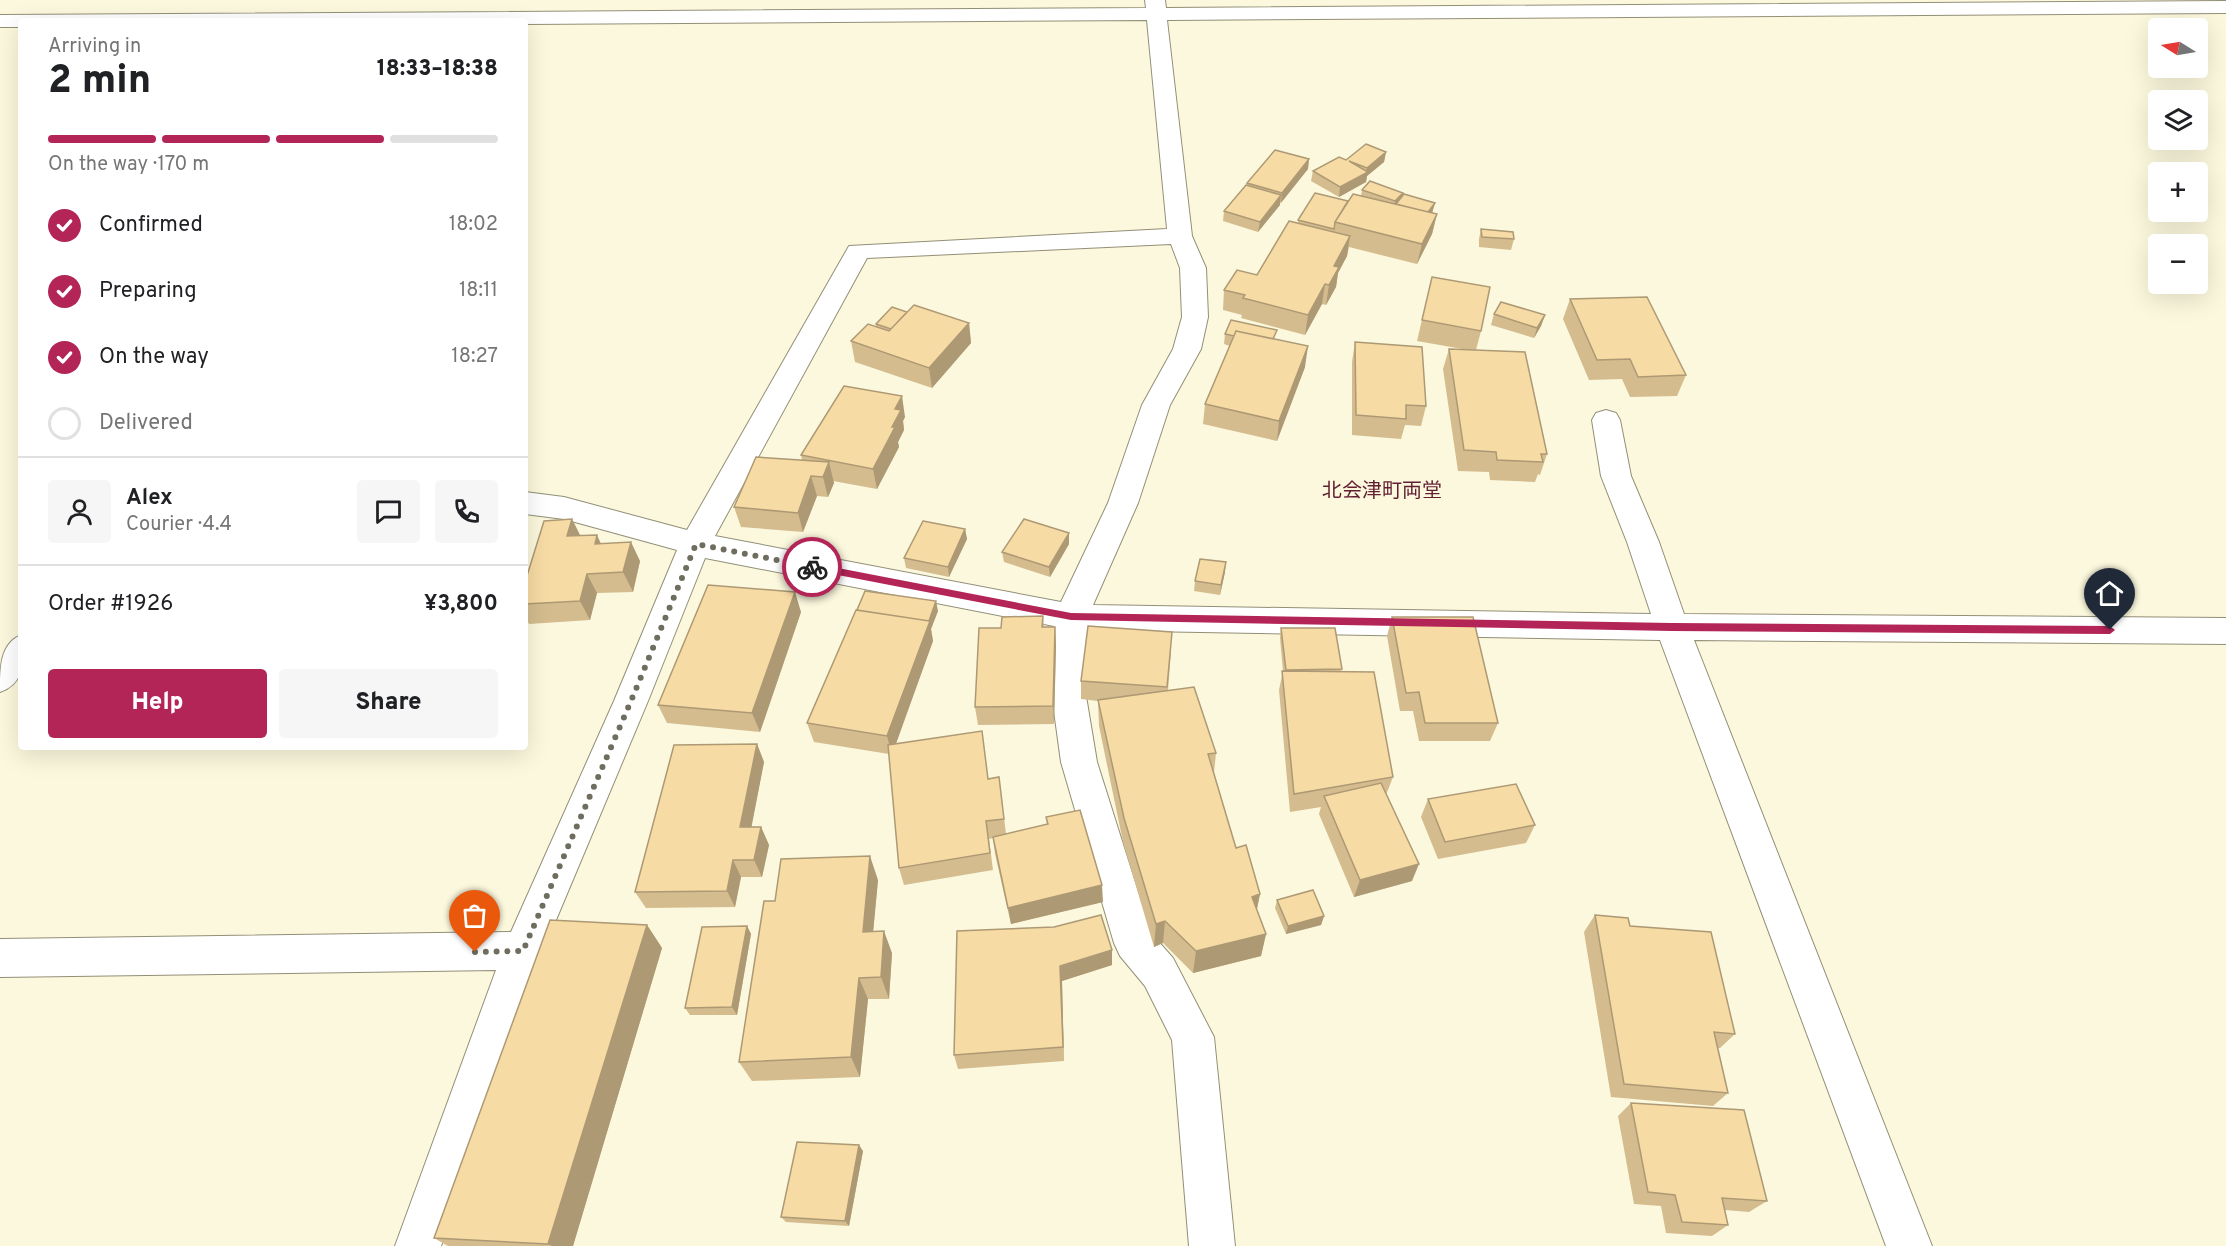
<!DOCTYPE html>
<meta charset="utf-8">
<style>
body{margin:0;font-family:Overpass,"Noto Sans JP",sans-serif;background:#f6f6f6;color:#202124;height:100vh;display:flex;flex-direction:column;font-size:22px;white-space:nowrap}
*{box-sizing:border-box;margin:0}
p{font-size:20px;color:#757577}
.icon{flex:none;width:33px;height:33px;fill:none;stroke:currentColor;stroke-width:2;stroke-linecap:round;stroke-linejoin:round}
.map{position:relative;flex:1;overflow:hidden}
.sheet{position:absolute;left:18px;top:18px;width:510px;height:732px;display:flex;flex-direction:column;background:#fff;border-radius:6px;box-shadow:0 6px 24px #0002}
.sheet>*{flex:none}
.needle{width:39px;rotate:281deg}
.buttons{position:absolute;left:2148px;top:18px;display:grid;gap:12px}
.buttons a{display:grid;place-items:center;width:60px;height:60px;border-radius:6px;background:#fff;box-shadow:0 6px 24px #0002;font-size:30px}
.pin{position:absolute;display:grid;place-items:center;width:51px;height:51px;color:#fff;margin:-62px -26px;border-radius:50% 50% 50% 0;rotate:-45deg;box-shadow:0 0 6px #0007}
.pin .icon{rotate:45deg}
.courier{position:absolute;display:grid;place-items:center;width:60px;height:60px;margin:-30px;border:4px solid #b32457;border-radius:50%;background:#fff;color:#222;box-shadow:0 2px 8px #0007}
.head em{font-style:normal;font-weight:800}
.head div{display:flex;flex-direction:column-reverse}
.head{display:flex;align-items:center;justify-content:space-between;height:102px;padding:0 30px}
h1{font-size:39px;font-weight:800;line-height:45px}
.bar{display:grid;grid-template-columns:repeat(4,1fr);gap:9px 6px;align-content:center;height:72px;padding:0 30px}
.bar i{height:8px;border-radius:4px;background:#e0e0e0}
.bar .active{background:#b32457}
.bar p{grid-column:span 4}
.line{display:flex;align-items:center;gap:15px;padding:0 30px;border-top:2px solid #e0e0e0}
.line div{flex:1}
.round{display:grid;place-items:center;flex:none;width:63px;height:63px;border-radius:6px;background:#f6f6f6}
ol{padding:0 30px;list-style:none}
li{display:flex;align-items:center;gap:18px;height:66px}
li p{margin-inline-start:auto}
li .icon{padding:6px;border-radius:50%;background:#b32457;color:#fff;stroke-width:4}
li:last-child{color:#757577}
li i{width:33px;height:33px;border:3px solid #e0e0e0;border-radius:50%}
.action{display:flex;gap:12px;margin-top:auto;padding:12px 30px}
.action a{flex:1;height:69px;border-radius:6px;background:#b32457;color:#fff;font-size:24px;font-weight:800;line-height:69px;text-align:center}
.action a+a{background:#f6f6f6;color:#202124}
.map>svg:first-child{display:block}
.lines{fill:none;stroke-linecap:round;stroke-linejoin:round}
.minor-casing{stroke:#928f77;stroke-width:2}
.minor{fill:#fff;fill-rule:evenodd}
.wall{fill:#d4bc8e}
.shaded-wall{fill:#ad9974}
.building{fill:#f7dba5;stroke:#ad9974;stroke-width:1.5}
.route{fill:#b32457}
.done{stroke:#6f6d5e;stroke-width:6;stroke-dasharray:0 10.8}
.labels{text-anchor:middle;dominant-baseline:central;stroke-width:4.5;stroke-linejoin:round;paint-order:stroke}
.quarter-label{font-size:20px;fill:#611d31;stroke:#fbf8dd}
</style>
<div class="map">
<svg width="2226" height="1246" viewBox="0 0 2226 1246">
<rect width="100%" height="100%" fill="#fbf8dd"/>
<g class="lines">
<g class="minor-casing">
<path id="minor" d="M1145 0H1165L1166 8 2226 1V13L1167 20 1192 236 1206 268 1208 317 1201 349 1170 405 1138 503 1093 605 1651 614 1627 542 1601 476 1592 420 1596 413 1606 410 1616 413 1620 420 1631 476 1659 542 1684 614 2226 618V644L1694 640 1932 1246H1886L1660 640 1087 630 1086 696 1097 762 1151 933 1173 958 1214 1037 1235 1246H1189L1172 1040 1145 986 1120 956 1114 943 1061 762 1052 696 1054 626 705 558 648 701 543 951 441 1246H395L496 970 0 977V939L511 932 614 701 677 550 564 519 525 514V492L564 497 687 530 849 246 1167 229 1147 20 525 24V21H21V27H0V15L1146 8ZM1171 244 1180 268 1182 317 1173 349 1142 405 1108 503 1061 602 715 536 867 258Z
M21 635C21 659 28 682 0 692 0 667 0 644 21 635Z"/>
</g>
<use href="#minor" class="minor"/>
</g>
<path class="wall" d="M1386 152 1384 162 1367 176 1366 182 1339 197 1311 181 1313 171 1346 160Z
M1309 159 1308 169 1280 203V205L1258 232 1223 221 1224 211 1247 185V183Z
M1362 190 1403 196 1435 203 1432 213 1437 214 1432 234 1417 264 1349 247 1347 256 1338 273 1336 287 1326 305 1322 304 1305 335 1241 318 1242 315 1223 310 1224 290 1257 275 1298 223V220L1361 196Z
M1481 229 1514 239 1511 250 1479 247V239Z
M1432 277 1481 331 1476 350 1547 454 1540 475 1538 474 1535 482 1490 480 1489 472 1458 471 1443 369 1449 349 1468 350 1417 341Z
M1570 299 1686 375 1677 396 1630 397 1622 379 1589 380 1563 319Z
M907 312 969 323 971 343 932 388 855 362 851 341 876 326V324Z
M1494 314 1545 315 1541 326 1534 338 1491 325Z
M1225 334 1276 340 1305 367 1277 441 1203 424 1205 404 1230 346 1224 344Z
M1355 342 1426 406 1421 426 1405 425 1401 439 1352 435V362Z
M905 417 903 421 904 430 898 442 899 447 877 489 833 481 834 483 828 497 817 496 803 532 741 527 734 507 802 460 801 455Z
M572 519 580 536 601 543 640 561 633 592 597 593 590 620 529 624 525 616V582Z
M965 529 967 539 949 577 906 568 904 558Z
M1069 533V544L1050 577 1004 562 1002 552Z
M1225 572 1220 595 1194 591 1195 581Z
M938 611 931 629 933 641 895 744 989 779 999 777 1006 834 1047 825 1046 817 1103 902 1011 924 995 854 993 838 989 839 993 870 904 885 899 868 889 754 814 742 807 723Z
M801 612 760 732 667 723 658 705Z
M1043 616 1044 627H1055L1056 646 1054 724 978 725 975 707 1001 628Z
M1392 617 1498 723 1490 741H1419L1413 711H1400L1387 636Z
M1281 628 1342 669 1341 671 1393 777 1386 795 1412 881 1354 897 1319 814 1321 807 1290 812 1279 690 1283 671 1280 638Z
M1171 651 1168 691 1216 753 1214 773 1236 848 1260 894 1257 910 1266 934 1261 956 1193 973 1163 943 1154 947 1123 842 1099 726 1098 701 1081 699V681Z
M757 744 764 762 751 827H761L769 845 762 877H741L735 907 646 908 635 892Z
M1428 799 1535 825 1526 843 1438 859 1421 817Z
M878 880 873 931 892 953 889 999H868L860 1077 752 1081 739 1062Z
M1277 900 1324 916 1321 925 1286 934 1275 908Z
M1595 915 1630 926 1735 1034 1720 1048H1718L1728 1093 1713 1106 1611 1097 1584 932Z
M647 925 662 948 573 1246H448L434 1238Z
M747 926 751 934 737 1015H690L685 1008Z
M957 931 1112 965 1062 981 1064 1061 958 1069 954 1055Z
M1631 1103 1767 1201 1749 1212 1725 1210 1728 1225 1712 1236 1666 1233 1661 1206 1634 1204 1618 1116Z
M863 1151 849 1226 786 1222 781 1217Z"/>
<path class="shaded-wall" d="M1386 152 1384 162 1367 176 1366 182 1339 197 1340 187 1366 172 1367 168Z
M1309 159 1308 169 1281 203 1282 193Z
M1403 193 1401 203 1393 212 1395 201Z
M1281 195 1280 205 1258 232 1260 222Z
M1435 203 1432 213 1427 214Z
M1437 214 1432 234 1417 264 1422 244Z
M1350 236 1347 256 1338 273 1336 287 1326 305 1329 285 1334 266Z
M1325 284 1322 304 1305 335 1308 315Z
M1545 315 1541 326 1534 338 1537 328Z
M969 323 971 343 932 388 929 368Z
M1308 346 1305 367 1277 441 1279 421Z
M902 396 905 417 903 421 904 430 898 442 899 447 877 489 873 469 892 427 895 409Z
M829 462 834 483 828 497 823 477Z
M811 476 817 496 803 532 798 513Z
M572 519 582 539 567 536Z
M965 529 967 539 949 577 948 567Z
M1069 533V544L1050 577 1049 567Z
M597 535 606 555 595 544Z
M631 542 640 561 633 592 623 572Z
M1226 562 1225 572 1220 595 1221 585Z
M587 574 597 593 590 620 580 601Z
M795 592 801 612 760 732 752 713Z
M936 601 938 611 931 629 933 641 892 755 887 736Z
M1055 627 1056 646 1054 724 1053 706Z
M757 744 764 762 748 845 740 827Z
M761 827 769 845 762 877 754 860Z
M870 856 878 880 871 955 863 932Z
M733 860 741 877 735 907 727 891Z
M1419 864 1412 881 1354 897 1360 880Z
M1102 885 1103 902 1011 924 1008 908Z
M1260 894 1255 917 1252 897Z
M1324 916 1321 925 1286 934 1288 926Z
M1165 921 1163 943 1154 947 1156 924Z
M647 925 662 948 573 1246H552L548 1244Z
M747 926 751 934 737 1015 732 1007Z
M884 931 892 953 889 999 881 977Z
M1266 934 1261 956 1193 973 1196 951Z
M1112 950V965L1062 981 1064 1061 1060 966Z
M859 978 868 999 860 1077 851 1057Z
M859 1145 863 1151 849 1226 845 1221Z"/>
<path class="building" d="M1366 144 1386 152 1367 168 1349 161 1368 172 1340 187 1313 171 1339 157 1346 160Z
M1275 150 1309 159 1282 193 1247 183Z
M1370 181 1403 193 1395 201 1362 190Z
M1246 185 1281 195 1260 222 1224 211Z
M1315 193 1348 201 1335 222 1334 229 1298 220Z
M1353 194 1437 214 1422 244 1335 222Z
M1404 194 1435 203 1428 212 1396 204Z
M1289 221 1350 236 1334 266 1339 267 1329 285 1325 284 1308 315 1243 298 1245 295 1224 290 1237 270 1257 275Z
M1481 229 1513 232 1514 239 1482 237Z
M1432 277 1490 287 1481 331 1422 320Z
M1647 297 1686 375 1638 377 1630 359 1597 360 1570 299Z
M1501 302 1545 315 1537 328 1494 314Z
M914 305 969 323 929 368 851 341 868 324 889 331Z
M892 307 907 312 891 329 876 324Z
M1231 320 1277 330 1273 339 1236 331 1234 336 1225 334Z
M1236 331 1308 346 1279 421 1205 404Z
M1355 342 1422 347 1426 406 1406 405V419L1356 415Z
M1449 349 1525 352 1547 454H1541L1543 462 1497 460 1496 452 1464 450Z
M844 386 902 396 895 409 901 410 892 427H895L873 469 801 455Z
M756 457 829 462 823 477 811 476 798 513 734 507Z
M572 519 567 536 597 535 595 544 631 542 623 572 587 574 580 601 525 604V582L544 521Z
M1024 519 1069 533 1049 567 1002 552Z
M923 521 965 529 948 567 904 558Z
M1200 559 1226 562 1221 585 1195 581Z
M708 585 795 592 752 713 658 705Z
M865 591 936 601 929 621 857 610Z
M856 610 930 621 887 736 807 723Z
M1043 616 1042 627H1055L1053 706 975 707 979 628H1001L1002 617Z
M1392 617H1473L1498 723H1425L1419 692 1406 693Z
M1088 626 1172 632 1167 687 1081 681Z
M1281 628H1335L1342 669 1286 670Z
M1282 671 1374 672 1393 777 1294 794Z
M1194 687 1216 753 1208 754 1236 848 1246 845 1260 894 1252 897 1266 934 1196 951 1165 921 1156 924 1124 818 1098 700Z
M982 731 988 779 999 777 1004 819 986 821 990 853 899 868 888 745Z
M757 744 740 827H761L754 860H733L727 891 635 892 674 745Z
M1381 783 1419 864 1360 880 1324 796Z
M1516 784 1535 825 1445 842 1428 799Z
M1080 810 1102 885 1008 908 993 837 1048 824 1046 817Z
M870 856 863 932 884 931 881 977 859 978 851 1057 739 1062 764 901H775L781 859Z
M1313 890 1324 916 1288 926 1277 900Z
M1101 915 1112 950 1060 966 1063 1047 954 1055 957 931 1054 927Z
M1595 915 1628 918 1630 926 1711 932 1735 1034 1714 1032 1728 1093 1624 1084Z
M550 920 647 925 548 1244 434 1238Z
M747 926 732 1007 685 1008 702 927Z
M1631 1103 1744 1110 1767 1201 1722 1198 1728 1225 1682 1222 1675 1195 1648 1192Z
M797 1142 859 1145 845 1221 781 1217Z"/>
<path class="route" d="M812 563 1071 613 1672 623 2110 626 2115 630 2110 634 1672 631 1071 620 812 570 807 567Z"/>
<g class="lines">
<path class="done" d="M475 952 523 951 631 701 696 544 812 567"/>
</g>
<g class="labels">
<g class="quarter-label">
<text x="1382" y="492">北会津町両堂</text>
</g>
</g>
</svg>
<div class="buttons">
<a><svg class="needle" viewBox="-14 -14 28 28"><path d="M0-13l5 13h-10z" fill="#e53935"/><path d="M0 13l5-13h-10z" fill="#757577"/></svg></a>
<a><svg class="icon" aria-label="layers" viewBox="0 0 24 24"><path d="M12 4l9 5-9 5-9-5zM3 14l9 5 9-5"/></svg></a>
<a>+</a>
<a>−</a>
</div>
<div class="pin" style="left:475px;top:952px;background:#ea580c"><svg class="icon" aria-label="bag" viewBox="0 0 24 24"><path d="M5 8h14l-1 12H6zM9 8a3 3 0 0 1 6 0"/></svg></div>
<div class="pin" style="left:2110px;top:630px;background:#1f2937"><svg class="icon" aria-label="home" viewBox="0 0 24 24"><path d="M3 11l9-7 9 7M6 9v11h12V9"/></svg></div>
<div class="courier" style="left:812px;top:567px"><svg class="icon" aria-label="bike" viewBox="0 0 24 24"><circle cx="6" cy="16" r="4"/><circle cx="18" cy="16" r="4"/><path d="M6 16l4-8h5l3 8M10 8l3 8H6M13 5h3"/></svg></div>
<section class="sheet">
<div class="head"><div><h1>2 min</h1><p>Arriving in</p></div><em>18:33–18:38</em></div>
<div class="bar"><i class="active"></i><i class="active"></i><i class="active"></i><i></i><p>On the way · 170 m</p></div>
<ol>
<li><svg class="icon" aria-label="check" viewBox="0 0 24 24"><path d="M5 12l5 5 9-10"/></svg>Confirmed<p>18:02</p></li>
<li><svg class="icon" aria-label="check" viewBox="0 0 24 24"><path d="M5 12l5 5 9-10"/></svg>Preparing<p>18:11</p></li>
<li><svg class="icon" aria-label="check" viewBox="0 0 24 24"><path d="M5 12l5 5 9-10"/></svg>On the way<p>18:27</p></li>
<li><i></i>Delivered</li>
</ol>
<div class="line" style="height:108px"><a class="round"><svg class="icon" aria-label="person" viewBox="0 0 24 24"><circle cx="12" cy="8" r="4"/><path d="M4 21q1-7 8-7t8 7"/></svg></a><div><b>Alex</b><p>Courier · 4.4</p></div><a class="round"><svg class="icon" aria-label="chat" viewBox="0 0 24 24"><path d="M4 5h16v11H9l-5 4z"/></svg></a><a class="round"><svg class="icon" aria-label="phone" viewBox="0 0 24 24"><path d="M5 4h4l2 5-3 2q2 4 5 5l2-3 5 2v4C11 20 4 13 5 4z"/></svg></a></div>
<div class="line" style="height:78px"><div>Order #1926</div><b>¥3,800</b></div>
<div class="action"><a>Help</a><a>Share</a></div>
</section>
</div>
